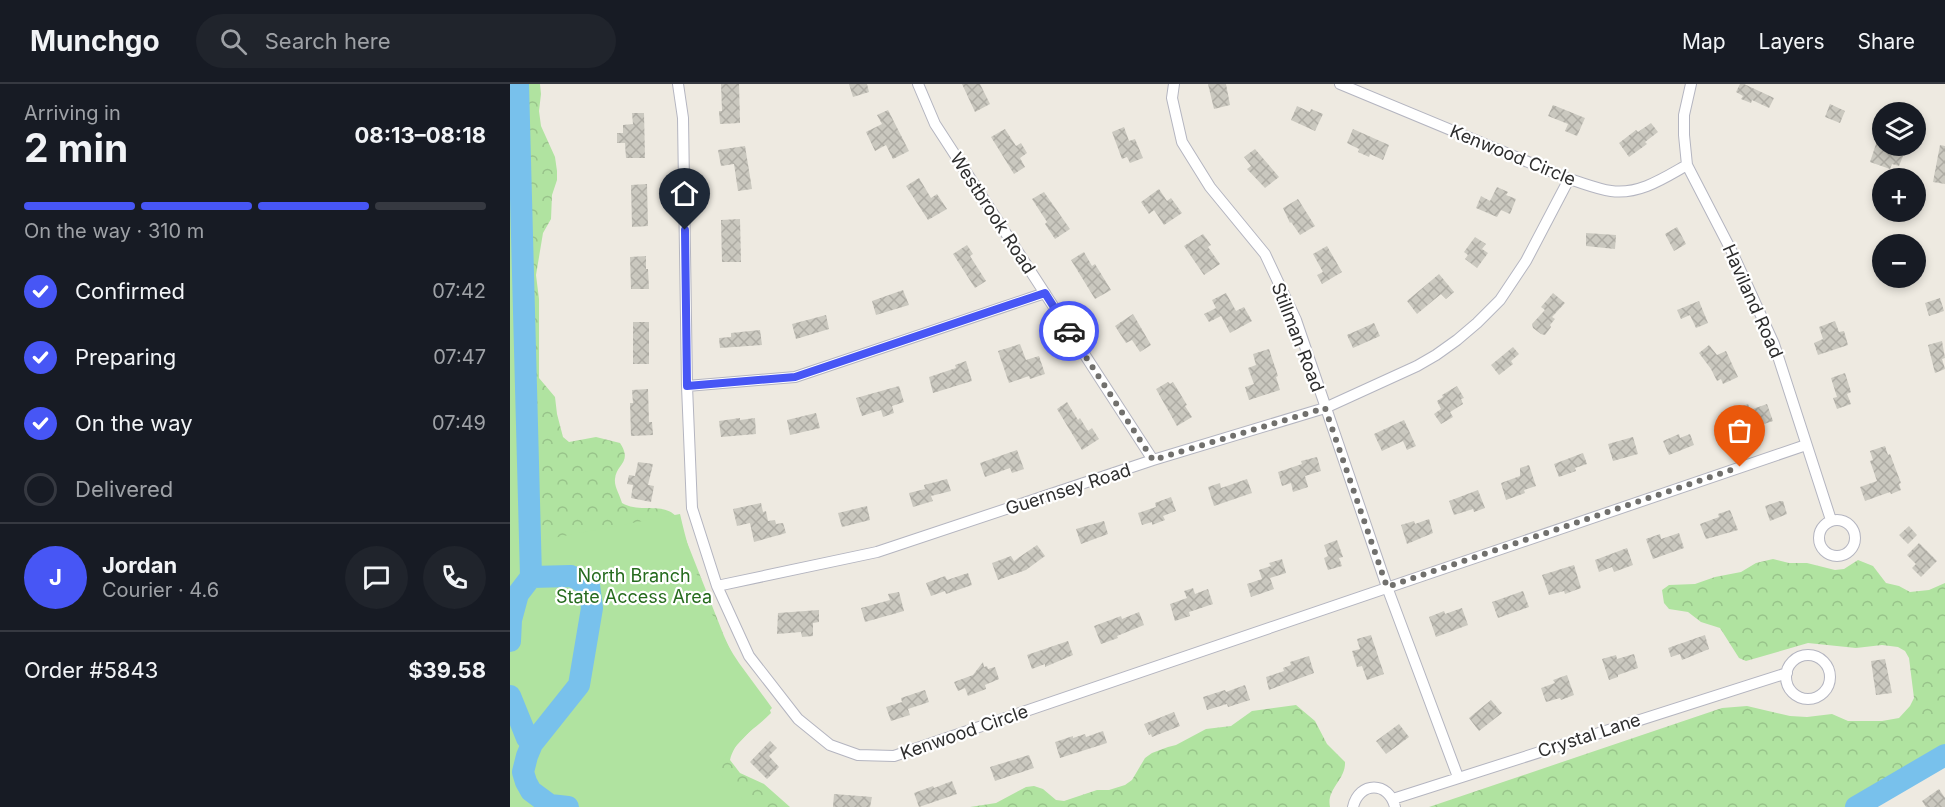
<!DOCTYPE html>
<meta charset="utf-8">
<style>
body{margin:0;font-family:Inter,sans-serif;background:#20242c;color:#f1f3f6;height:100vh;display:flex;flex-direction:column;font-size:22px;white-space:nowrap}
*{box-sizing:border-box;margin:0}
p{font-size:20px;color:#9ea1a6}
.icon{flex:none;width:33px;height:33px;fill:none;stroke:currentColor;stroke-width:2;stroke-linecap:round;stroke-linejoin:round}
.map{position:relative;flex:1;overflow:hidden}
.side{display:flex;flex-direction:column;background:#171b24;width:510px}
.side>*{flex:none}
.tools{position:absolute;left:1362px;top:18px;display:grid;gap:12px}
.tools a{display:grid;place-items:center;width:54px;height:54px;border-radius:50%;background:#171b24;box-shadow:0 3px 9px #0003;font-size:30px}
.pin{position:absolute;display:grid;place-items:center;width:51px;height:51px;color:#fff;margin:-62px -26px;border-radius:50% 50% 50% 0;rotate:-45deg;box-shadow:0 0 6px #0007}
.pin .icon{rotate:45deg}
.courier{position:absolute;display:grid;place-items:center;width:60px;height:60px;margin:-30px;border:4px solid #4756f5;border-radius:50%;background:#fff;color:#222;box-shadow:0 2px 8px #0007}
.summary em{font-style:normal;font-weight:700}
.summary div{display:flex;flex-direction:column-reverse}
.summary{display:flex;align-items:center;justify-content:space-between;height:102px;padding:0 24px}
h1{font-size:39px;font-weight:700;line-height:45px}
.bar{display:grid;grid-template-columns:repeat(4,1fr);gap:9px 6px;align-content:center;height:72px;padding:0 24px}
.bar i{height:8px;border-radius:4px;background:#363941}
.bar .current{background:#4756f5}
.bar p{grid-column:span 4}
.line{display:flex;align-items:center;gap:15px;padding:0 24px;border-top:2px solid #363941}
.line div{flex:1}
.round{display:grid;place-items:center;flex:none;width:63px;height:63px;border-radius:32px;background:#20242c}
ol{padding:0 24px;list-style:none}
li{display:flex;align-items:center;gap:18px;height:66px}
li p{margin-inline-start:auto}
li .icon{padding:6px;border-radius:50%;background:#4756f5;color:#fff;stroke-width:4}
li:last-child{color:#9ea1a6}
li i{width:33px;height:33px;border:3px solid #363941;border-radius:50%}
header{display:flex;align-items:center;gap:36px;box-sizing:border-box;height:84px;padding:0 30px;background:#171b24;border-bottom:2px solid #363941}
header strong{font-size:28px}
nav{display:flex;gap:33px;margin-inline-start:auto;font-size:21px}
.search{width:420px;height:54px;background:#20242c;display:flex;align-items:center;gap:15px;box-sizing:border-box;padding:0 21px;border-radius:33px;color:#9ea1a6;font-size:22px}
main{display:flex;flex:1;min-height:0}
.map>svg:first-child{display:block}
.forest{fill:url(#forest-crowns)}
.park{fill:#b0e3a0}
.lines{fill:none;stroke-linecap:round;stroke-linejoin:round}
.river{stroke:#78c1ec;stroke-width:22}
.building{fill:url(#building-cross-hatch)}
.minor-casing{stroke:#b4b5c0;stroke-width:12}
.minor{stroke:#fff;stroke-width:10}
.done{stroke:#71706d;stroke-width:6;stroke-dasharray:0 10.8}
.route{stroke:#4756f5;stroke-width:8}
.labels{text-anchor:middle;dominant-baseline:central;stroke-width:4.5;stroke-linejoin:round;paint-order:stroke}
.street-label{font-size:18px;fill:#2e2e2e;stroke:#fff}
.park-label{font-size:18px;fill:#266b1e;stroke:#fff}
</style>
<header>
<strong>Munchgo</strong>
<div class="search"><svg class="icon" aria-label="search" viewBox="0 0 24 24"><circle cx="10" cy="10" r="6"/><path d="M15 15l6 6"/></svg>Search here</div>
<nav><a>Map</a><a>Layers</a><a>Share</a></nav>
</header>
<main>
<section class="side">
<div class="summary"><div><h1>2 min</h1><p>Arriving in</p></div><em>08:13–08:18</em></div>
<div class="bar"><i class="current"></i><i class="current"></i><i class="current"></i><i></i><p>On the way · 310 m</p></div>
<ol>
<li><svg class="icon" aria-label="check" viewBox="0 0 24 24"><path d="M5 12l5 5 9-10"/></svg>Confirmed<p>07:42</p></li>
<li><svg class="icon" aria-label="check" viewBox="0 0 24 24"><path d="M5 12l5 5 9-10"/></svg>Preparing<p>07:47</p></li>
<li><svg class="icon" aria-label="check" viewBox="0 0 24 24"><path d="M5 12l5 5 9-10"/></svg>On the way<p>07:49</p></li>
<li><i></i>Delivered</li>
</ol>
<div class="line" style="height:108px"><b class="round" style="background:#4756f5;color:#fff">J</b><div><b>Jordan</b><p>Courier · 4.6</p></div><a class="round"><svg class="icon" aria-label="chat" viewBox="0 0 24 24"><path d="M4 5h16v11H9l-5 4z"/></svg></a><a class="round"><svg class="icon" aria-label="phone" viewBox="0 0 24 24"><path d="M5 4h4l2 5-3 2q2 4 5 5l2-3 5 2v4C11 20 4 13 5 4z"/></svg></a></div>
<div class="line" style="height:78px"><div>Order #5843</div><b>$39.58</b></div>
</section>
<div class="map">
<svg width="1435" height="723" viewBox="0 0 1435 723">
<defs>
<pattern id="forest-crowns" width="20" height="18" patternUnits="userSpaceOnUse" patternTransform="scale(1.5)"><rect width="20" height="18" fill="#b0e3a0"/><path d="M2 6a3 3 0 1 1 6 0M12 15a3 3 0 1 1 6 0" fill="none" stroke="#98c38a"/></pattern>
<pattern id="building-cross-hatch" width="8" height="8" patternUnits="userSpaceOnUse" patternTransform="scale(1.5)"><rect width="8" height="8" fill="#cac8bf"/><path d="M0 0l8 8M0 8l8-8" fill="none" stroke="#aeaca4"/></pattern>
</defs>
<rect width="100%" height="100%" fill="#eeeae1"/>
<path class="forest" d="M0 0H30L31 10 29 27 31 42 45 73 47 87V96L42 111 41 135 33 149 26 191 29 215V294L45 313 47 330 53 353 59 358 86 353 110 359C123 379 106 380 105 395 104 403 110 411 112 419 131 430 152 417 167 433L214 552 224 574 258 621 261 629C246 645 225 654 220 676L230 689 254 700 280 723H0Z
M1263 475 1279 479H1297L1325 486 1334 485 1348 476 1363 482 1376 499 1389 502 1400 508 1419 506 1435 499V682C1426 683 1421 688 1413 693 1397 703 1380 710 1367 723H919L1212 624 1237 622 1280 632 1297 633 1322 630 1338 637H1372L1389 634 1400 622 1404 614 1399 574 1395 567 1388 563 1372 561 1346 564 1298 559 1236 577 1229 574 1210 544 1191 538 1178 528 1159 525 1154 519 1152 506 1159 501 1185 500 1205 493 1231 488 1246 479Z
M786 621 805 637 817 660 835 678C836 696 816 705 820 723H460L486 719 516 703 524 702 533 705 546 716 554 717 587 706H599L615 701 622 696 635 674 642 669 658 663 666 661 696 645 721 642 742 627Z"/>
<path class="park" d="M0 0H8L5 25 6 86 2 155 4 225 17 294 18 363 6 461 170 430C182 482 199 534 229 579 240 594 251 609 262 624L205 684 239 723H0Z"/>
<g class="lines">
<path class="river" d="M21 493 61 492 79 501 82 524 69 601 22 660 17 672 13 688 16 698 21 707 40 721 58 723
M0 557 1 536 8 510 21 493 8 0
M0 612 17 654 22 660
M1346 723 1435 671"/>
</g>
<path class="building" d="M211 0H229L230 39 210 40 209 27H212Z
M339 0H357L359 8 343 13Z
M452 0H470L480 20 465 28Z
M698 0H716L720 21 704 25Z
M1230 0H1234L1264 14 1259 24 1242 16 1241 19 1231 15 1233 12 1226 8Z
M1320 20 1335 27 1330 39 1315 33Z
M1043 21 1075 34 1067 52 1055 47 1058 40 1038 32Z
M787 22 800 28 801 25 813 30 805 47 781 36Z
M378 26 399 67 383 75 376 61 365 67 356 48 372 40 367 31Z
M122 29H134L135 74H116L115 59H107V49H113V41L123 40Z
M1141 39 1148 48 1135 58 1137 60 1119 73 1109 59 1126 46 1128 48Z
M614 43 619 57 625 55 633 74 620 79 617 73 612 75 602 48Z
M495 45 506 62 511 59 517 69 510 74 515 83 504 90 481 53Z
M843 45 879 61 873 76 860 70 859 73 848 68 849 65 837 59Z
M1367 57 1372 59V62L1386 64 1385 69 1393 72 1389 82 1382 80 1380 85 1360 78Z
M1430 61 1435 62V100L1423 98Z
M235 62 242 105 228 107 224 80 211 82 208 66Z
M745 65 769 93 755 104 737 85 741 82 734 73Z
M409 94 421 114 427 110 437 125 418 136 396 102Z
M137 100 138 142 122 143 121 101Z
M987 103 998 108 996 111 1006 115 1000 130 991 126 987 133 966 124 971 112 980 117Z
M649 105 657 117 661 114 672 129 654 141 644 126 639 130 631 118Z
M534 108 560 145 545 155 535 140 537 138 522 115Z
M788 115 805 142 790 151 781 138 780 139 773 124Z
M230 135 231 178H212L211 136Z
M1167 143 1176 160 1164 167 1155 150Z
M1076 149 1106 151 1105 165 1076 162Z
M693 150 701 161 698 163 710 180 694 191 674 162Z
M965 153 976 160 972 165 978 169 967 184 955 175 958 171 954 168Z
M457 161 463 170 460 172 476 197 465 204 443 170Z
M817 162 832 188 812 200 807 191 813 188 803 170Z
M574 168 582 182 585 180 601 206 585 215 561 176Z
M136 172V185H138L139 205H121L120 173Z
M929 190 944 208 936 215 931 210 907 230 897 217Z
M393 206 399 221 366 231 362 217Z
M716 209 726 227 734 223 742 237 720 249 711 232 699 238 694 230 706 224 702 216Z
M1043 209 1055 219 1042 233 1045 235 1040 241 1041 243 1035 251 1031 250 1023 244 1022 240 1035 226 1031 223Z
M1430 214 1434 227 1419 232 1415 219Z
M1189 217 1198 239 1186 244 1180 231 1171 235 1167 226Z
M623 230 641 261 630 268 622 256 616 259 605 242Z
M316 231 319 245 286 255 282 240Z
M1325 237 1329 248 1334 247 1338 261 1308 271 1304 259 1313 255 1309 243Z
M123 238H139V280H123Z
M864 239 870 252 843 264 837 251Z
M250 246 252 261 210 264 209 254 221 253V249Z
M1432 257 1435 274 1432 275 1435 285 1425 289 1418 261Z
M510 260 516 276 529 272 535 290 520 295 519 292 499 299 488 267Z
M1199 261 1207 271 1216 267 1228 293 1213 300 1211 295 1207 297 1201 285 1189 269Z
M1003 263 1009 270 1001 277 1003 280 989 291 981 281Z
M759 265 768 292 766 293 770 306 739 316 735 303 744 300 738 284 746 281 743 270Z
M456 277 462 297 423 309 419 293 446 284 445 281Z
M1335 289 1341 308 1337 310 1341 320 1327 325 1323 314 1327 313 1321 294Z
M658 298 660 300 663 298 677 321 675 322 682 333 667 342 646 305Z
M389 302 394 318 382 322 384 329 373 333 371 326 352 332 346 314Z
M947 302 954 314 951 315 953 320 940 328 943 333 931 340 924 330 931 325 927 317 933 313 932 311Z
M138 305 139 338H142L143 351 121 352 120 319H123L122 306Z
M557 318 568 336 570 334 578 347 582 344 589 355 572 366 547 325Z
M1238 320 1240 326 1257 320 1263 337 1251 341 1250 338 1219 349 1214 336 1229 330 1227 324Z
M306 329 310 344 280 351 277 336Z
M230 334V336L245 334 246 350 211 353 209 337Z
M894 336 906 362 897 366 893 357 872 367 864 350Z
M1169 350 1170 354 1180 350 1184 361 1159 371 1153 357Z
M1123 353 1128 370 1103 377 1098 360Z
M1375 362 1378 371 1380 370 1391 399 1389 400 1391 406 1381 410 1380 408 1355 417 1350 403 1367 397 1360 377 1363 376 1360 367Z
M507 366 514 385 502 389 500 384 475 393 470 379Z
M1073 369 1077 380 1065 384 1066 387 1049 393 1044 380Z
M807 373 811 387 795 392 798 403 783 408 781 399 772 402 768 388 792 380 791 377Z
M128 378 143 380 138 401 144 402 141 418 121 414 123 401 117 400 119 391 125 392Z
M1019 381 1026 402 1014 406 1015 409 996 416 991 399 1010 392V384Z
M437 395 441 407 421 412 423 417 403 423 399 409 415 405 414 401Z
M737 395 742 409 704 422 698 403 710 399 711 404Z
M968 406 975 424 964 428 963 425 944 431 939 417Z
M661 413 666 427 653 432 655 436 642 441V438L632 441 628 429 646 423 645 419Z
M1270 417H1273L1277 430 1260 437 1255 422Z
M251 419 253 428 256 427 258 437 265 436 266 440 273 439 276 449 244 458 240 439 227 442 223 425Z
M357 422 360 436 332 443 328 429Z
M1220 426 1228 446 1196 455 1190 440 1209 433 1208 430Z
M919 435 923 449 897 460 891 441 904 437 905 440Z
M594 437 598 450 571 460 566 445Z
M1399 442 1407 451 1398 460 1389 451Z
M1169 449 1174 464 1143 475 1136 455 1150 450 1151 455Z
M827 456 833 473 829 474 832 482 818 486 814 474 818 472 814 461Z
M1409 459 1427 477 1411 493 1402 484 1406 480 1397 471Z
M527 461 535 472 516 486 488 496 482 479 501 472 504 477Z
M1117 464 1123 481 1104 488 1102 483 1089 488 1085 476Z
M772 475 776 489 760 494 764 505 741 513 737 500 752 495 749 486 761 482 759 479Z
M1064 481 1071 504 1055 510 1054 507 1039 511 1032 491Z
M458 489 462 501 436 510 435 507 421 512 416 499 435 492 437 496Z
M683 504 685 510 698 505 703 520 679 528 680 532 665 537 660 520 677 514 674 507Z
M1013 507 1019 523 988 534 982 518Z
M389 508 394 527 355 538 351 524 380 516 378 510Z
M952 524 958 541 926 553 919 533 934 527 935 530Z
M309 526V538L303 539V552L292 553 291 548 267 550 268 529Z
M629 528 634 541 607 552 608 554 591 560 584 542 611 532 612 535Z
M861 551 874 590 857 596 852 582 847 583 842 567 850 565 847 555Z
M1195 551 1199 565 1172 576 1170 570 1161 573 1158 564Z
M558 557 563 571 535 583V580L522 585 517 571Z
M1124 570 1128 584 1108 591V593L1099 596 1092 575 1106 571 1107 575Z
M799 572 804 589 759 606 756 593 774 587 773 584 781 581 780 578Z
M1375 575 1382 609 1366 611 1361 577Z
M473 578 474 583 477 582 478 585 485 583 489 595 475 601 476 605 458 612 455 604 448 607 444 598 463 591Z
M1057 591 1064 611 1051 616 1050 614 1036 618 1031 604 1045 599 1043 596Z
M735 601 740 616 718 623 717 620 697 626 693 613 715 606 716 608Z
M415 606 419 618 398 625 400 631 381 637 376 623 392 618 391 614Z
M981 616 992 629 969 647 959 634Z
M664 628 670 642 642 653 641 650 639 651 634 640Z
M889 640 899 653 876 670 866 657Z
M593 647 597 659 550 674 545 658 563 652V654L575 650 576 653Z
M260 657 267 664 259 672 269 683 257 695 240 678Z
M519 671 524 684 485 697 480 683Z
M442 697 447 710 409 723 404 709 423 702 424 704Z
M1429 705 1435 714V723H1416L1412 717Z
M324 710 362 713 360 723H323Z"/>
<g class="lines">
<g class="minor-casing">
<path id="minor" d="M168 0 173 34 177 302 182 424 207 502 239 572 288 635 320 661 348 671 384 672 1296 361
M408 0 425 40 643 376
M664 0 662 14 672 58 700 103 755 170 786 236 877 503 948 693
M830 0 1059 95C1073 99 1087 105 1101 107 1129 111 1154 94 1177 81
M1181 0 1174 31V51L1177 81 1222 168 1264 260 1321 436
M177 302 285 293 535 209
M1309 454a18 18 0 1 1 36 0a18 18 0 1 1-36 0Z
M207 502 367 468 643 376 815 324 907 282 926 271 947 256 967 239 990 216 1016 177 1059 95
M1276 593a22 22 0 1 1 44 0a22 22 0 1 1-44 0Z
M883 715 1277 589
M843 723C849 697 879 697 885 723"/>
</g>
<use href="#minor" class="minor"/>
</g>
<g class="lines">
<path class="done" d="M559 247 643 376 815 324 877 503 1230 383"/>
<path class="route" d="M175 146 177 302 285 293 535 209 559 247"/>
</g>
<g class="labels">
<g class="street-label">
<text transform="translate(1003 71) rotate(22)">Kenwood Circle</text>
<text transform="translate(483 129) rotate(57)">Westbrook Road</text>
<text transform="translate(1243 217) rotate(66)">Haviland Road</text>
<text transform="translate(788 253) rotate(69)">Stillman Road</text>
<text transform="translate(558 405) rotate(-18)">Guernsey Road</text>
<text transform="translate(454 648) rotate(-19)">Kenwood Circle</text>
<text transform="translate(1079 651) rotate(-18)">Crystal Lane</text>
</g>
<g class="park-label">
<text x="124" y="491">North Branch<tspan x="124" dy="21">State Access Area</tspan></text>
</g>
</g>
</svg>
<div class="tools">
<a><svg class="icon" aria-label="layers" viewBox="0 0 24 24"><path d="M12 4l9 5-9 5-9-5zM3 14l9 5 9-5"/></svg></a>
<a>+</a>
<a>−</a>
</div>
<div class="pin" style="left:1230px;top:383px;background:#ea580c"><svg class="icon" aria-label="bag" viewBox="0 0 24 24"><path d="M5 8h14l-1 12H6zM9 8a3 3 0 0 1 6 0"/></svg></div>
<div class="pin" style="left:175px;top:146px;background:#1f2937"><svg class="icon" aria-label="home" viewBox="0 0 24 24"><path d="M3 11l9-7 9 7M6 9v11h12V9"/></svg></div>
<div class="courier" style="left:559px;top:247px"><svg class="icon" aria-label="car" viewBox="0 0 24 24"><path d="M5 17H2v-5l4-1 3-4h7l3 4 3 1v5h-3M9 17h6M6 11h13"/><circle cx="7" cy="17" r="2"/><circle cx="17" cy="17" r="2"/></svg></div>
</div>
</main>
